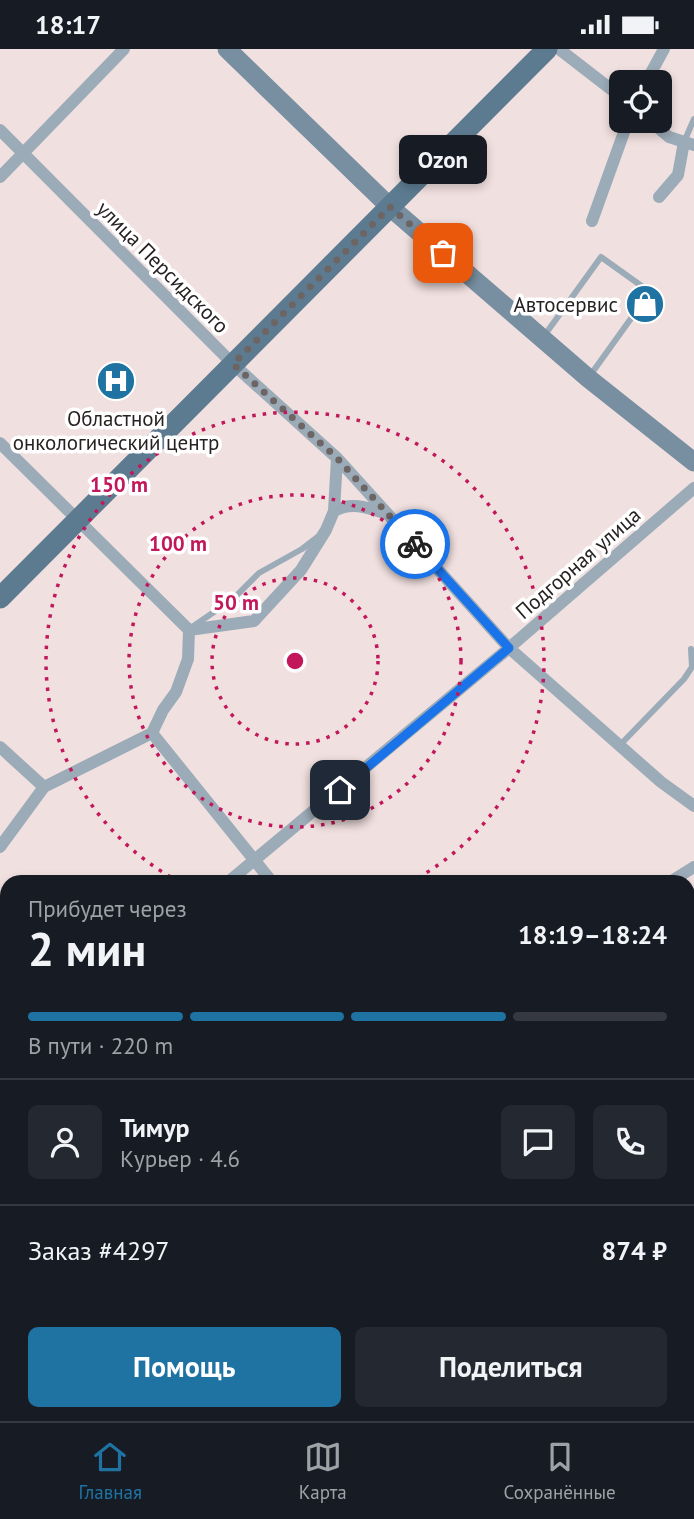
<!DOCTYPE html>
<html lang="ru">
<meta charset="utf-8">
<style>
body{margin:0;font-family:"PT Sans",sans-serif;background:#242831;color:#f1f3f6;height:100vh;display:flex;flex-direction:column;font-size:26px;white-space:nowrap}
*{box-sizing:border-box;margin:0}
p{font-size:23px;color:#9ea1a6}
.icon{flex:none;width:38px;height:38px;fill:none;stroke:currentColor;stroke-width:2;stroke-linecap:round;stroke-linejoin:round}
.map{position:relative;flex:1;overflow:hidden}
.sheet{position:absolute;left:0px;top:826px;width:695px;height:546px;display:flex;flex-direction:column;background:#171b24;border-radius:21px 21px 0 0;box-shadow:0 4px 10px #0003}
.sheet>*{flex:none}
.tools{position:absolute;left:609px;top:21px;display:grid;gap:14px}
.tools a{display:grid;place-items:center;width:63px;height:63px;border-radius:10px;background:#171b24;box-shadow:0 4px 10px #0003;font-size:35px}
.pin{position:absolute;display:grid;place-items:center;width:60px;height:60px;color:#fff;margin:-30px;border-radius:14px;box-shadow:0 4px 10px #0006}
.courier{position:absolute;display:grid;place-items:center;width:70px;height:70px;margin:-35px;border:5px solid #1a73e8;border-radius:50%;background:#fff;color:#222;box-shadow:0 2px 9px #0007}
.bubble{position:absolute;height:49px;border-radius:10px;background:#171b24;box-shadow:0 4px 10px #0003;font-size:23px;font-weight:800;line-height:49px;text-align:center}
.summary em{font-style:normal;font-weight:800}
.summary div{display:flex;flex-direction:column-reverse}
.summary{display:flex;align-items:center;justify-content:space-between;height:119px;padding:0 28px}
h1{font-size:46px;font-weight:800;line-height:52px}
.bar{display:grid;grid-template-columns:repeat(4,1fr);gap:10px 7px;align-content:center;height:84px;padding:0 28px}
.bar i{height:9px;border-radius:5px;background:#363941}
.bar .active{background:#1e73a3}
.bar p{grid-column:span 4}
.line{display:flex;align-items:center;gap:18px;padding:0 28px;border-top:2px solid #363941}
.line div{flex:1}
.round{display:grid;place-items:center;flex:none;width:74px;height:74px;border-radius:10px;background:#242831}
.cta{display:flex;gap:14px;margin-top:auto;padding:14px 28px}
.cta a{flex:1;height:80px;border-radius:10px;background:#1e73a3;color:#fff;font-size:28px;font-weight:800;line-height:80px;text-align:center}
.cta a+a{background:#242831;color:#f1f3f6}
.status{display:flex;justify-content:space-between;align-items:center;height:49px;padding:0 35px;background:#171b24;direction:ltr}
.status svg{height:19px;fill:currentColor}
.menu{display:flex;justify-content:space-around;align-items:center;height:98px;border-top:2px solid #363941;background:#171b24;font-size:19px;color:#9ea1a6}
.menu a{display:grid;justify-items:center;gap:4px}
.menu .active{color:#1e73a3}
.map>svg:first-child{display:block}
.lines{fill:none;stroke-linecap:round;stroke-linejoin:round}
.service{stroke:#9babb7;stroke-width:6}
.minor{stroke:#9babb7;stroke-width:12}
.tertiary{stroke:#9babb7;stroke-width:16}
.secondary{stroke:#778fa1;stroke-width:19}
.primary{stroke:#5d7b90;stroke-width:21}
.done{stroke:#6d6464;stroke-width:7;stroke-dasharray:0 12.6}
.route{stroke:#1a73e8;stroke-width:9}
.ring{fill:none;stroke:#c2185b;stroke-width:3.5;stroke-dasharray:3.5 7}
.labels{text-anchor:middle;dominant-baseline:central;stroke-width:7;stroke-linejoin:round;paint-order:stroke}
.street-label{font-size:21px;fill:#272221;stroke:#fff}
.poi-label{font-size:21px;fill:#272221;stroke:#fff;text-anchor:end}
.centre{fill:#c2185b;stroke:#fff;stroke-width:3.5}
.ring-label{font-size:21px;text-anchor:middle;font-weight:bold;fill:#c2185b;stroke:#fff;stroke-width:7;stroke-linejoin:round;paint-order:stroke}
</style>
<div class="status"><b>18:17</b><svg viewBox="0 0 49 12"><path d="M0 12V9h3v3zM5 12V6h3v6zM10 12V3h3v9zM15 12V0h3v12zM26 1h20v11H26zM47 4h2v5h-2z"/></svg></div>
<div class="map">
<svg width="694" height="1372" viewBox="0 0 694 1372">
<rect width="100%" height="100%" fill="#f0e0df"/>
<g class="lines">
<path class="service" d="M684 93 694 70
M544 287 601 208 650 243 589 328
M195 576 233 550 259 524 302 500 319 487
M620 696 684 630 692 618 691 600"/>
<path class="minor" d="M559 0 621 48
M646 33 664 0
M650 72 669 88 694 96
M0 81 233 315 337 409 509 599 661 733 694 757
M0 128 124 0
M659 148 678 126 684 93
M592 172 628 72
M0 394 189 581
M334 462C352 452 369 459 387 465
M152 684 272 833
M0 698 44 738
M0 798 44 738 152 684 163 661 176 643 188 610 189 581 254 572 301 521 326 481 334 462 337 409
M228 833 509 599 694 439
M670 833 694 818
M0 1006 7 1000
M0 1180 7 1184
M688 1284 694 1285
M50 1372 51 1365
M286 1372 288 1365
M546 1372 548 1365"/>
<path class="tertiary" d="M688 1044 694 1045
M0 1275 7 1270"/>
<path class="secondary" d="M227 0 390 158 588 329 694 413"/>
<path class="primary" d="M0 549 547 0"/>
</g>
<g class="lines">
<path class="done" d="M415 495 337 409 233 315 390 158 443 204"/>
<path class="route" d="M340 741 509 599 415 495"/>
</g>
<g class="ring">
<circle cx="295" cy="612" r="83"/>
<circle cx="295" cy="612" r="166"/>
<path d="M180 833A249 249 0 1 1 410 833"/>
</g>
<defs>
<g id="shop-disc" transform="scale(2.0125)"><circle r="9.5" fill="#1e73a3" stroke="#fff"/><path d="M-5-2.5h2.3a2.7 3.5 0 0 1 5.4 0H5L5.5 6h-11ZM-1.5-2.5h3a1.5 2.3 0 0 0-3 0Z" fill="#fff"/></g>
<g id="hospital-disc" transform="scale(2.0125)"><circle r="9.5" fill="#1e73a3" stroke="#fff"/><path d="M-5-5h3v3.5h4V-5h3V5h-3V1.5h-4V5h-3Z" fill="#fff"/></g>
</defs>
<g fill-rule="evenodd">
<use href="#shop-disc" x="645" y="255"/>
<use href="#hospital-disc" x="116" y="332"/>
</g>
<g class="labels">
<g class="street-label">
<text transform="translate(163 218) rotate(45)">улица Персидского</text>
<text transform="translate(578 514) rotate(-41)">Подгорная улица</text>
</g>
<g class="poi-label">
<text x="618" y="255">Автосервис</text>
<text x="116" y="369" text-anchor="middle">Областной<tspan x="116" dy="24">онкологический центр</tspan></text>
</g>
</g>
<circle cx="295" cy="612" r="10" class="centre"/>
<g class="ring-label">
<text x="119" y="443">150 m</text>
<text x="178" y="502">100 m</text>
<text x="236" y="561">50 m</text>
</g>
</svg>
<div class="tools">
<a><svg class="icon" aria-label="locate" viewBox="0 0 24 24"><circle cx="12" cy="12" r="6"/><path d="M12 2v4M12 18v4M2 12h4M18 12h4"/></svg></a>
</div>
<div class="pin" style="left:443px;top:204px;background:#ea580c"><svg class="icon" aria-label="bag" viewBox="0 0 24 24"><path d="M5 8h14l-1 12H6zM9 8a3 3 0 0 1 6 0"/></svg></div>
<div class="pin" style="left:340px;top:741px;background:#1f2937"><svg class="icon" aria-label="home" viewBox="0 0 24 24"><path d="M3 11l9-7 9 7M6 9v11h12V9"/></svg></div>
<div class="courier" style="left:415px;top:495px"><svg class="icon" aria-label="bike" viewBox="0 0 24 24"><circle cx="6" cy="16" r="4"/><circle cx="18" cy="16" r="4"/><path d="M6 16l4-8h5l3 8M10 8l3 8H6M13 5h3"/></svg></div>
<div class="bubble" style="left:399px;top:86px;width:88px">Ozon</div>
<section class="sheet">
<div class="summary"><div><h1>2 мин</h1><p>Прибудет через</p></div><em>18:19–18:24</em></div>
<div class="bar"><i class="active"></i><i class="active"></i><i class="active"></i><i></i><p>В пути · 220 m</p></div>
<div class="line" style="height:126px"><a class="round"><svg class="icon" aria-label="person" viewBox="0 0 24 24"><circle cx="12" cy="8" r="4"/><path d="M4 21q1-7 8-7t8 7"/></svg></a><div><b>Тимур</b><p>Курьер · 4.6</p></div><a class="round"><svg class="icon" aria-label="chat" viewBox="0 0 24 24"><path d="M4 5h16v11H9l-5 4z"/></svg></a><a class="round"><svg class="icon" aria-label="phone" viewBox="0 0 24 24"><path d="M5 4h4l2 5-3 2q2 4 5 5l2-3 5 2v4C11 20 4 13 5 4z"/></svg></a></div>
<div class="line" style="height:91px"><div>Заказ #4297</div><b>874 ₽</b></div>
<div class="cta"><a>Помощь</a><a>Поделиться</a></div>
</section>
</div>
<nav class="menu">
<a class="active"><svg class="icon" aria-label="home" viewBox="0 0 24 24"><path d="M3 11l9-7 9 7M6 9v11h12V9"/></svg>Главная</a>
<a><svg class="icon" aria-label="map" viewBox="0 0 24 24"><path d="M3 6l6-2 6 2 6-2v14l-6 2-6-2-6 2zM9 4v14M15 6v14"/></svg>Карта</a>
<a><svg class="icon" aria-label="saved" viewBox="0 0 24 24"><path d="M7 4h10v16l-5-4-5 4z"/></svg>Сохранённые</a>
</nav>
